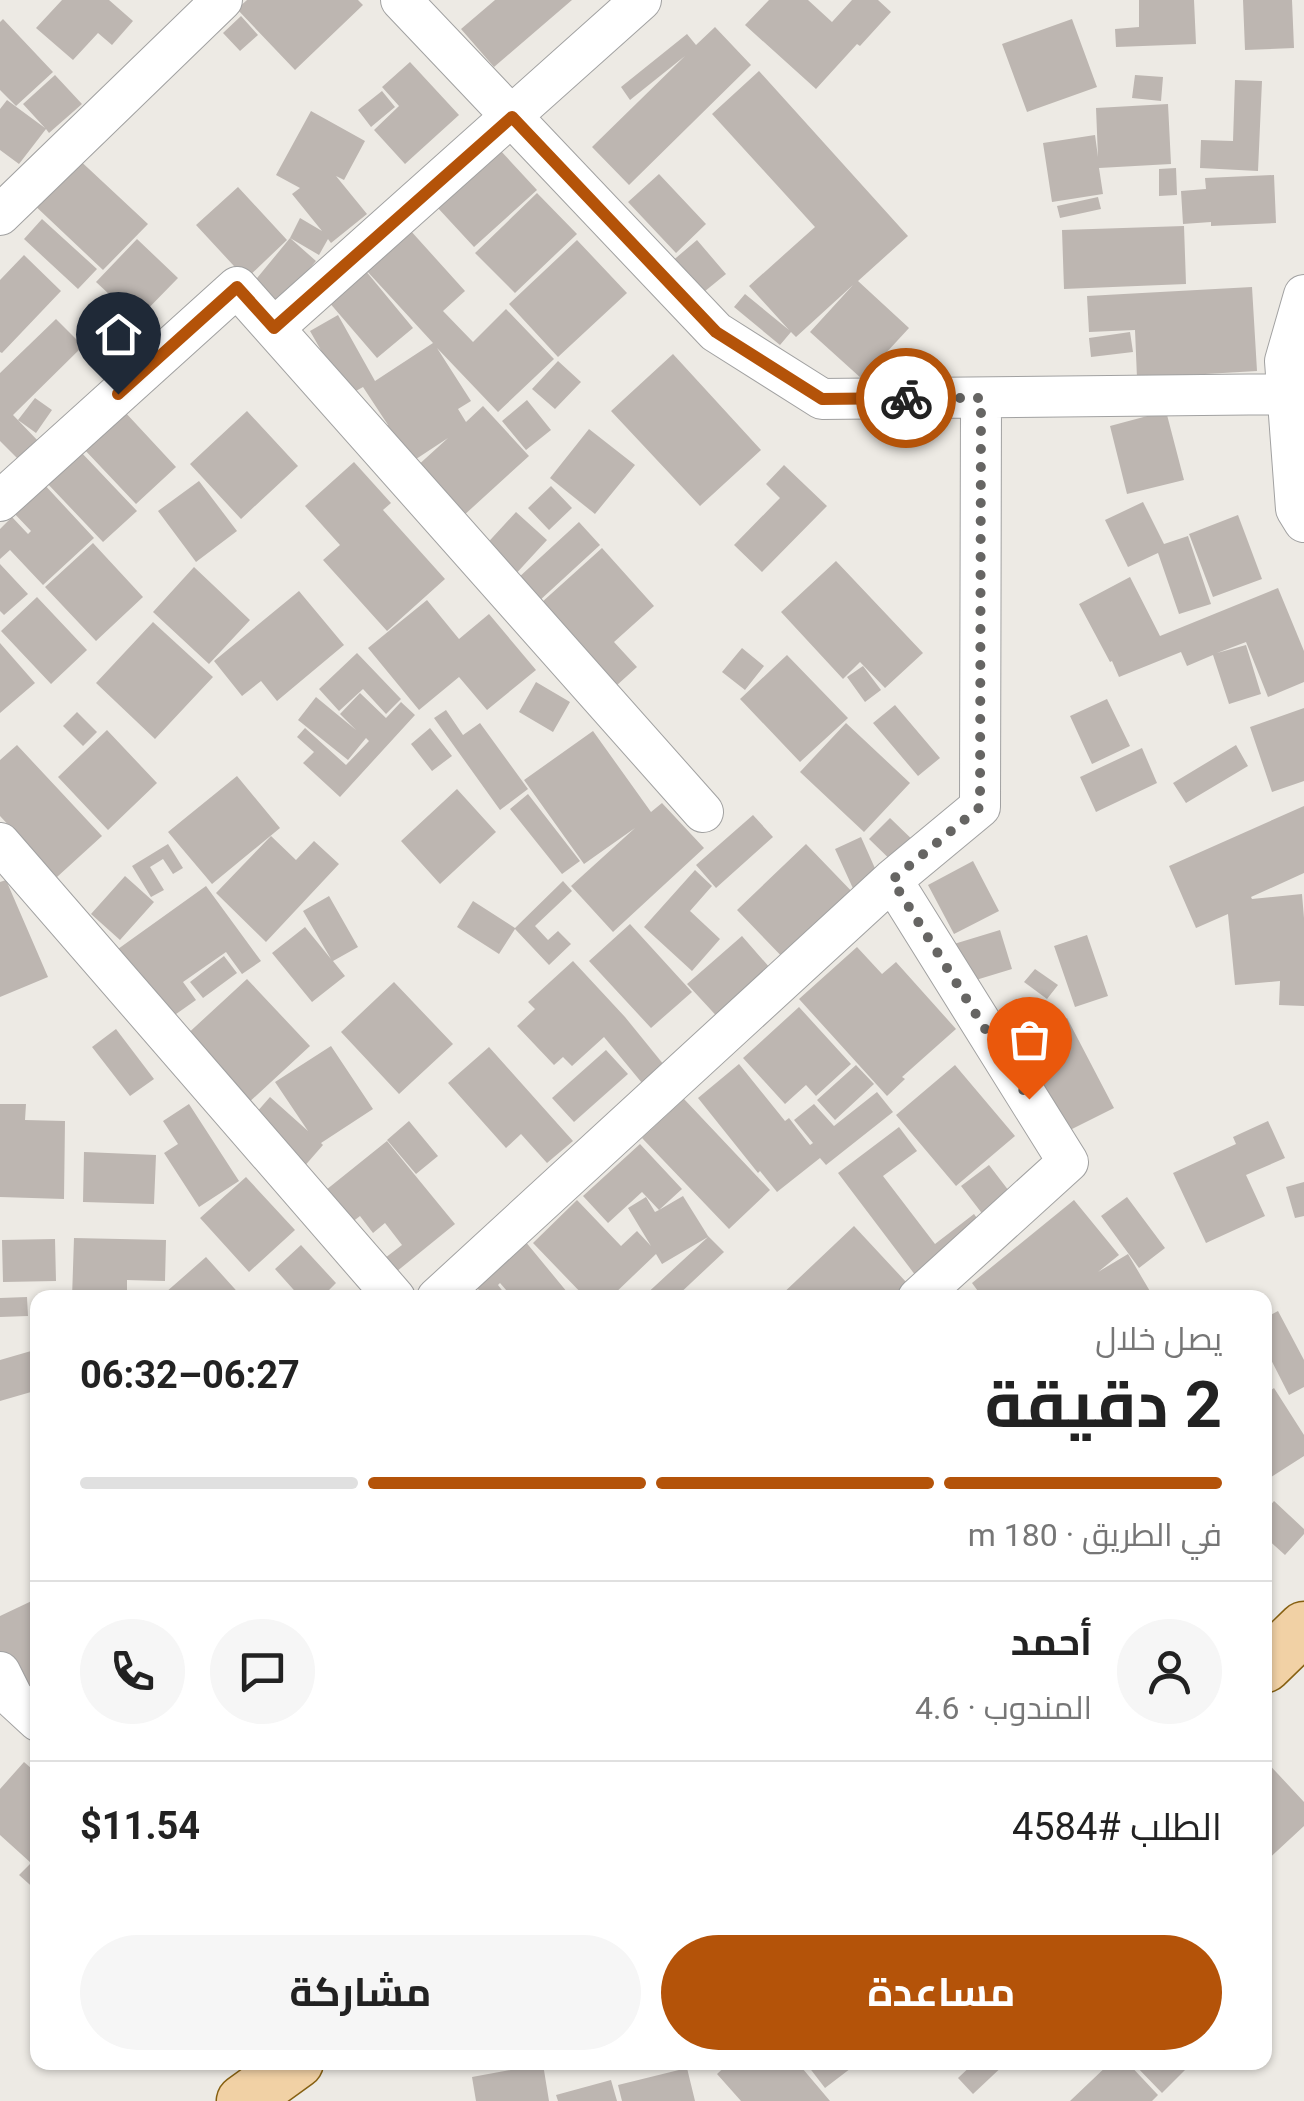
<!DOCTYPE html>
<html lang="ar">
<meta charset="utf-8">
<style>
body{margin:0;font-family:Roboto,Cairo,sans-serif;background:#f6f6f6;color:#222;direction:rtl;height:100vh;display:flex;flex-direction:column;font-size:38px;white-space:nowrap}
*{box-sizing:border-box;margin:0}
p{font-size:32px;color:#767676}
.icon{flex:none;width:55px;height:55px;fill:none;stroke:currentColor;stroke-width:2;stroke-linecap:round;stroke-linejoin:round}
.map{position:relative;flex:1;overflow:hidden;direction:ltr}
.panel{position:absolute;left:30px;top:1290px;width:1242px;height:780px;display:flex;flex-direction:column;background:#fff;border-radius:20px;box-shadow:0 2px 8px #0004;direction:rtl}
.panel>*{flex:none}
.pin{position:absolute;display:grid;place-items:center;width:85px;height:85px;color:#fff;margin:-102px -42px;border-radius:50% 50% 50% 0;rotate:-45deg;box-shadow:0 0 10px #0007}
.pin .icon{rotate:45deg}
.courier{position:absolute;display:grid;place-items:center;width:100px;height:100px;margin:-50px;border:8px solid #b45309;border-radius:50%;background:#fff;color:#222;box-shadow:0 2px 12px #0007}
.overview em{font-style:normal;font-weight:700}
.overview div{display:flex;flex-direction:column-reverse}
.overview{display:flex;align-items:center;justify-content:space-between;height:170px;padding:0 50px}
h1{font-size:65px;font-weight:700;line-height:75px}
.bar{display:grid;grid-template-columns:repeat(4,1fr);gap:15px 10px;align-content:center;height:120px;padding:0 50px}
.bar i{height:12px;border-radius:8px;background:#e0e0e0}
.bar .current{background:#b45309}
.bar p{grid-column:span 4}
.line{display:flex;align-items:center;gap:25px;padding:0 50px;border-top:2px solid #e0e0e0}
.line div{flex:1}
.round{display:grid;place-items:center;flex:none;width:105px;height:105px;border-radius:52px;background:#f6f6f6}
.cta{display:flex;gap:20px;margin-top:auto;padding:20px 50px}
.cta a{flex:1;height:115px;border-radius:60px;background:#b45309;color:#fff;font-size:40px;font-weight:700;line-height:115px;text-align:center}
.cta a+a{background:#f6f6f6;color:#222}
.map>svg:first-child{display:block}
.building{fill:#bdb6b1}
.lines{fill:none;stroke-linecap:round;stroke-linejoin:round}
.minor-casing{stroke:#a1a1a1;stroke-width:42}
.major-casing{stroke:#866011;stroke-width:55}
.minor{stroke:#fff;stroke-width:40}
.major{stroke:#f1d1a5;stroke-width:52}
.done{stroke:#666563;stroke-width:10;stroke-dasharray:0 18}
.route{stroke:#b45309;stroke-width:12}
</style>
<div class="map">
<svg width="1304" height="2101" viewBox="0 0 1304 2101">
<rect width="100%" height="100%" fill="#edeae4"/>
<path class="building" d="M62 0H109L133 21 112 45 98 33 73 60 36 28Z
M247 0H358L363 5 295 70 237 9Z
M495 0H572L494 67 461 29Z
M769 0H808L832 22 852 0H878L891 12 860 46 857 44 816 89 745 25Z
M1139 0H1194L1196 44 1116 47 1115 29 1139 27Z
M1243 0H1292L1294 48 1245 50Z
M241 16 258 35 240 51 223 33Z
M3 19 53 72 16 106 0 90V22Z
M1072 19 1097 87 1027 112 1002 44Z
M715 27 751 65 629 185 592 147 685 56 630 100 621 87 687 34 696 45Z
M410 62 459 115 405 164 374 130 399 106 382 87Z
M759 71 908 236 858 281 909 328 862 379 810 332 853 285 796 337 791 332 780 345 734 307 745 294 789 330 749 286 815 227 712 114Z
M55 75 82 104 49 133 46 129 19 164 0 150V109L7 100 45 128 23 104Z
M1135 75 1163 77 1161 101 1132 98Z
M1235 80 1262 81 1258 171 1200 168 1201 140 1233 141Z
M382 91 395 107 371 127 358 110Z
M1168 104 1171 164 1099 168 1103 194 1052 202 1043 143 1095 135 1098 157 1096 108Z
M311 111 365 141 344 180 336 176 367 214 331 243 328 239 319 255 290 238 300 218 322 231 292 194 300 188 276 175Z
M500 150 537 190 474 247 437 207Z
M74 155 148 224 103 270 30 201Z
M1176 168 1177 195 1159 196V169Z
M659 174 706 224 676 253 628 202Z
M1274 175 1276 223 1211 226V222L1183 224 1181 191 1206 189 1205 178Z
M238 187 287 240 246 279 196 225Z
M537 193 577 234 515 293 475 253Z
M1098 197 1101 209 1060 218 1057 206Z
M42 219 97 269 78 289 24 239Z
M1184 226 1186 284 1064 289 1062 230Z
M410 230 465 291 443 311 473 342 506 309 554 359 498 412 437 348 471 401 458 409 466 422 483 406 529 456 462 517 415 468 448 438 407 465 383 429 388 425 363 387 347 396 310 331 338 315 375 381 433 343 366 270Z
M290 238 316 261 279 305 253 283Z
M137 239 178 278 137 320 96 282Z
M577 240 627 293 558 357 509 304Z
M697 240 726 274 699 296 670 263Z
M24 255 61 291 2 353 0 352V280Z
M365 270 413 328 377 358 328 301Z
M1252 287 1257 371 1137 378 1135 330 1089 332 1087 296Z
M56 319 83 346 13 415 41 444 22 463 0 441V373Z
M1130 332 1133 352 1091 357 1089 338Z
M109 336 131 362 114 376 92 350Z
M673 354 761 450 700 506 611 411Z
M558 361 581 382 555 409 532 389Z
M35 398 52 410 36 433 18 420Z
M527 400 551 430 526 450 502 421Z
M124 411 176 467 136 504 83 448Z
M247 411 298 466 241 519 190 464Z
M1166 411 1184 480 1127 494 1110 426Z
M589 429 635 465 595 514 550 478Z
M79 450 137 511 103 542 46 482Z
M354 462 391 503 383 510 445 579 387 631 323 560 340 545 305 506Z
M784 465 827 506 762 572 734 545 780 498 766 484Z
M199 481 237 531 196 562 158 511Z
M42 482 94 538 43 585 10 550 0 559V529L12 517 28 534 31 531 12 511Z
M551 486 572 508 549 530 528 508Z
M1143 502 1164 544 1188 536 1211 604 1179 614 1158 553 1128 567 1105 520Z
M516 512 547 540 512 578 481 550Z
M1238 515 1262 579 1213 597 1189 534Z
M579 522 600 545 538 602 517 579Z
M93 543 143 597 96 641 45 587Z
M602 548 654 606 614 642 637 667 616 686 541 603Z
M836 561 923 653 885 688 860 662 843 679 781 612Z
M0 564 28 594 4 615 0 611Z
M194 567 250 620 209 664 153 612Z
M1130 577 1160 636 1278 588 1304 651V682L1268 697 1246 642 1217 653 1246 645 1261 694 1229 704 1213 655 1187 666 1181 652 1119 677 1112 661 1110 662 1079 604Z
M299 591 344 645 277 701 261 681 242 696 214 661Z
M37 597 87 650 51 684 1 631Z
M427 600 459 639 489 614 536 670 487 710 459 677 419 710 368 648Z
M153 622 213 677 155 739 96 683Z
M0 643 35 683 0 713Z
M742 648 764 666 745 690 722 672Z
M357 653 401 699 386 714 363 689 339 711 319 689Z
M787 655 848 718 800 762 740 699Z
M863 666 881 690 865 702 847 677Z
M536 682 570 702 553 732 519 712Z
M360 693 386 718 401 702 415 715 340 797 303 763 314 752 297 737 305 728 346 765 369 741 366 738 348 760 298 720 316 697 356 730 340 714Z
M1107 699 1130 746 1092 764 1070 716Z
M895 705 940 758 918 776 873 723Z
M1304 708V781L1272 792 1250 727Z
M446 710 463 735 480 723 528 789 500 810 434 718Z
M77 712 97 732 83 746 63 726Z
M846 723 910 783 864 832 800 772Z
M430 728 452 756 432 771 411 744Z
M107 730 157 783 108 830 58 777Z
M593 731 651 812 662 803 704 848 613 932 571 886 635 828 584 864 524 780Z
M17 745 102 836 57 877 0 816V760Z
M1236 745 1248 766 1186 803 1173 783Z
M1142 748 1157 783 1096 812 1080 777Z
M237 776 280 828 212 884 168 832Z
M457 789 496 832 440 884 401 841Z
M528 794 580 861 562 874 510 809Z
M1304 806V873L1251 897 1252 899 1302 894 1304 918V1006L1279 1005 1280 981 1235 985 1228 914 1196 928 1169 866Z
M753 815 773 837 716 888 696 865Z
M890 818 921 848 901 870 869 839Z
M271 836 296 860 314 841 339 864 266 942 216 893Z
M861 837 882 884 856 895 835 849Z
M168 844 183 868 173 874 163 859 150 867 164 890 151 897 132 866Z
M806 844 859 899 790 965 737 910Z
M973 861 999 911 954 934 928 885Z
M695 870 712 886 690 911 720 939 692 971 644 927Z
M125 876 154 902 120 940 91 914Z
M6 880 48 977 0 997V882Z
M563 881 572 891 535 926 548 940 558 931 571 944 549 965 515 929 499 954 457 927 473 901 515 928Z
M206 886 261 961 242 974 226 952 183 982 196 1000 169 1019 118 949Z
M329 896 358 947 333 961 345 976 312 1002 272 953 305 927 331 959 303 911Z
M630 924 692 992 651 1028 589 961Z
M1000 930 1012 969 966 983 954 944Z
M1087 935 1108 996 1075 1007 1054 946Z
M742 936 777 976 723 1023 687 984Z
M857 947 882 974 896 962 956 1029 902 1077 905 1079 887 1096 799 999Z
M224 956 237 973 203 998 190 982Z
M573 961 625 1017 664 1065 642 1083 604 1037 572 1066 563 1057 554 1065 517 1026 535 1009 528 1002Z
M1035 969 1058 985 1047 999 1024 982Z
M247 979 310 1046 246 1105 183 1038Z
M394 982 453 1044 399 1094 341 1032Z
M799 1007 851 1064 816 1096 806 1085 785 1104 743 1058Z
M1067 1018 1114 1108 1048 1141 1001 1052Z
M116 1029 154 1079 130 1096 92 1047Z
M331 1046 373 1109 321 1143 323 1145 302 1169 249 1121 270 1097 308 1131 275 1082Z
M489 1047 573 1141 547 1163 521 1134 506 1148 448 1083Z
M606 1050 628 1074 574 1122 552 1098Z
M739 1064 785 1121 789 1118 810 1145 813 1143 794 1120 814 1104 834 1126 877 1092 893 1112 826 1165 820 1158 777 1192 760 1171 758 1173 698 1098Z
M856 1065 874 1084 835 1120 817 1100Z
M955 1065 1015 1136 956 1186 896 1115Z
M684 1099 770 1190 729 1229 642 1138Z
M0 1104H26L25 1120 65 1121 64 1199 0 1197Z
M189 1104 239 1181 199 1207 164 1153 178 1144 163 1121Z
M409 1121 438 1156 416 1174 387 1140Z
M1268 1121 1285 1158 1246 1175 1265 1216 1206 1243 1173 1173 1236 1144 1233 1137Z
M899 1127 917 1151 883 1176 935 1244 974 1214 991 1238 925 1288 838 1173Z
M387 1141 455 1224 396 1272 385 1258 402 1245 385 1223 373 1233 360 1216 347 1226 321 1194Z
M640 1144 682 1189 659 1210 683 1196 708 1236 724 1252 675 1298H642L708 1237 662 1264 656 1254 610 1298H586L533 1243 577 1200 621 1246 637 1231 651 1246 628 1208 646 1197 655 1212 659 1210 642 1192 608 1223 583 1196Z
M84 1152 156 1155 154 1204 83 1202Z
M989 1165 1025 1212 997 1233 961 1186Z
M246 1177 295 1230 249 1272 200 1218Z
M1304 1182V1216L1295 1218 1286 1187Z
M1127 1197 1165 1248 1139 1268 1101 1216Z
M1074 1200 1119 1255 1098 1272 1128 1254 1154 1298H1114L1110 1291 1098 1298H1081L1076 1290 1066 1298H983L972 1283Z
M854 1226 907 1283 892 1298H778Z
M520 1235 572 1298H513L500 1283 498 1285 508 1298H480L483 1295 468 1277Z
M74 1238 166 1240 165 1281 127 1280V1298H72Z
M55 1239 56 1281 3 1282 2 1240Z
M301 1245 336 1283 321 1298H301L275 1269Z
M206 1257 243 1298H169L165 1293Z
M27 1297 28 1316 0 1317V1298Z
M1278 1311 1304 1360V1387L1289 1395 1265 1348V1318Z
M38 1349V1390L0 1401V1360Z
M1274 1388 1304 1435V1456L1265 1481V1394Z
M1274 1501 1304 1529V1534L1285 1555 1265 1537V1511Z
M38 1598 36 1667 38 1699 0 1677V1616Z
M1265 1760 1304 1802V1826L1265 1862Z
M24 1762 38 1774V1892L19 1875 31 1863 0 1835V1789Z
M730 2062H797L830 2101H741L717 2074Z
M805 2062H859L825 2088Z
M975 2062H1007L973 2094 958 2078Z
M1111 2062H1127L1158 2095 1152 2101H1070Z
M1132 2062H1193L1162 2093Z
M543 2064 549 2101H476L472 2077Z
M687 2068 695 2101H622L618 2085Z
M611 2080 617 2101H558L556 2095Z"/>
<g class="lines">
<g class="minor-casing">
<path id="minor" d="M401 0 716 332 822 399 1287 394
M0 215 222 0
M1304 295 1285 361 1296 509 1304 522
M274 328 641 0
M0 501 237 287 703 812
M0 843 395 1298
M892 880 1068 1162 918 1298
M437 1298 892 880 980 807 981 398
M0 1672 13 1698 38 1721"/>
</g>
<g class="major-casing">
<path id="major" d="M1265 1666 1304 1628
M243 2101 297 2062"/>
</g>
<use href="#minor" class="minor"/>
<use href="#major" class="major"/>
</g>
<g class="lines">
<path class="done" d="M906 398H981L980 807 892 880 1029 1099"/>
<path class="route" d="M118 394 237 287 274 328 512 117 716 332 822 399 906 398"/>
</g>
</svg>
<div class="pin" style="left:1029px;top:1099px;background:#ea580c"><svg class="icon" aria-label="bag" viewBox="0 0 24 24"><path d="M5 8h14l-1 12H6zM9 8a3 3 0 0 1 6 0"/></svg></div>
<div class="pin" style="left:118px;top:394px;background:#1f2937"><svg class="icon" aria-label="home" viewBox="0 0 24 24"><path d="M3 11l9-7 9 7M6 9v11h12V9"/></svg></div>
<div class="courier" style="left:906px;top:398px"><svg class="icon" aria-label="bike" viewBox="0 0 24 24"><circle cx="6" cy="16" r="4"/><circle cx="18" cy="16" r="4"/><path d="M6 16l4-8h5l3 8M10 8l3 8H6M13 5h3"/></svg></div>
<section class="panel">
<div class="overview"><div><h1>2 دقيقة</h1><p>يصل خلال</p></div><em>06:27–06:32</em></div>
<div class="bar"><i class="current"></i><i class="current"></i><i class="current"></i><i></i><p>في الطريق · 180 m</p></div>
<div class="line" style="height:180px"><a class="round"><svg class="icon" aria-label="person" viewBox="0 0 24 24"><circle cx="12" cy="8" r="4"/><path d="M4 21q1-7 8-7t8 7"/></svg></a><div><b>أحمد</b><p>المندوب · 4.6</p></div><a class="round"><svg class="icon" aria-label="chat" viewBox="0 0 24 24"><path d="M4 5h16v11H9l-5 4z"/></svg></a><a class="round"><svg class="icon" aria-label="phone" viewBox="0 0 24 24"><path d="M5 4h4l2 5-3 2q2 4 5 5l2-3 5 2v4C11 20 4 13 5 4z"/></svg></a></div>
<div class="line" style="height:130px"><div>الطلب #4584</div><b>$11.54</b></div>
<div class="cta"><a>مساعدة</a><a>مشاركة</a></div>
</section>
</div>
